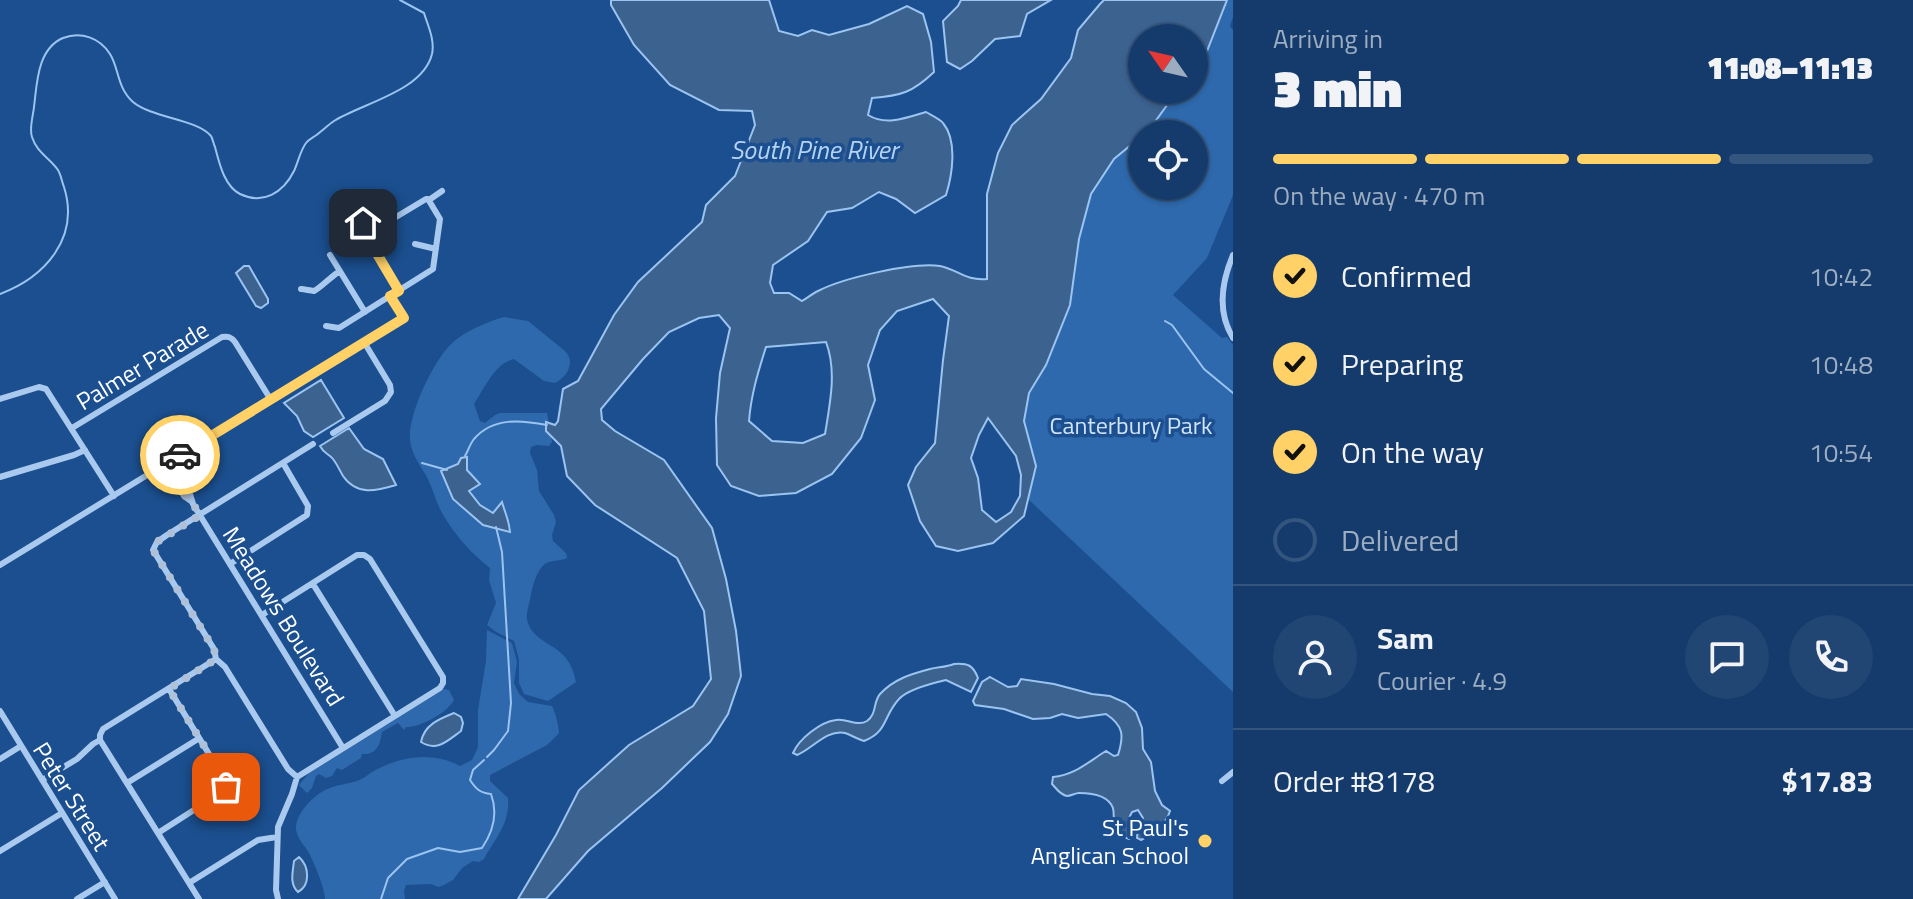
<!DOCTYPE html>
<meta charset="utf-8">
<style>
body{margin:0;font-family:"Titillium Web",sans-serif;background:#214673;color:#f1f3f6;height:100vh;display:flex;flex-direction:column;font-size:30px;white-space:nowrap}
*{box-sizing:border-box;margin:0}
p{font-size:26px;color:#9dadc1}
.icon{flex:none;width:44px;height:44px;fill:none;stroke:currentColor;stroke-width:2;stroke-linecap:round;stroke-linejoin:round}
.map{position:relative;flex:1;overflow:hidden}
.details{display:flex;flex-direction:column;background:#143b6b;width:680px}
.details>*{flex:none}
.needle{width:52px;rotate:304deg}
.fabs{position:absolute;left:1128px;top:24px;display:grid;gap:16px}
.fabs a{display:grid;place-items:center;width:80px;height:80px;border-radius:50%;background:#143b6b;box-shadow:0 2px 6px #0004,0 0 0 2px #33557e;font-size:40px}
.pin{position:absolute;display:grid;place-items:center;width:68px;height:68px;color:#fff;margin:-34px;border-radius:16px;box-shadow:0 4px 12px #0006}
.courier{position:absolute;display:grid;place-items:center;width:80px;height:80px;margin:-40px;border:6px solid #ffd166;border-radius:50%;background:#fff;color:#222;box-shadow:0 2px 10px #0007}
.summary em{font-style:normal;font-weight:800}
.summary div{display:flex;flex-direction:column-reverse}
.summary{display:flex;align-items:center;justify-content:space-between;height:136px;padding:0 40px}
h1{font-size:52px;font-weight:800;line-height:60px}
.bar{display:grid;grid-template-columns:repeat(4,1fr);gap:12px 8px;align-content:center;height:96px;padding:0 40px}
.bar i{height:10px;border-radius:6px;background:#33557e}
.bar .on{background:#ffd166}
.bar p{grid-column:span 4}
.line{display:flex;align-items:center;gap:20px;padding:0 40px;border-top:2px solid #33557e}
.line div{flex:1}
.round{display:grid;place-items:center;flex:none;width:84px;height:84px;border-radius:42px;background:#214673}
ol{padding:0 40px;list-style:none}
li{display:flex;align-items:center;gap:24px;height:88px}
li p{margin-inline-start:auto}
li .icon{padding:8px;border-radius:50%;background:#ffd166;color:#111;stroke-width:4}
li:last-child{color:#9dadc1}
li i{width:44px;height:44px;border:4px solid #33557e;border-radius:50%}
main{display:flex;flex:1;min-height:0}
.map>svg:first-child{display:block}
.green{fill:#2e69ad}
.water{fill:#3c6290;stroke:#9cc4f0;stroke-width:2;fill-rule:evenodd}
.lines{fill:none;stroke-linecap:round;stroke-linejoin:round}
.stream{stroke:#9cc4f0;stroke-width:2}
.street{stroke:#a9c9ee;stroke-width:6}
.done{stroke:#afc1d8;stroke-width:8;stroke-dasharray:0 14.4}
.route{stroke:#ffd166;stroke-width:10}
.poi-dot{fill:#ffd166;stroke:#1b4f8f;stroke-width:3}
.labels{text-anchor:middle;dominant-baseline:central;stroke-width:7;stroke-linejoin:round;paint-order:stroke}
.street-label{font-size:24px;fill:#fff;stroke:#1b4f8f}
.park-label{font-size:24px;fill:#cfe3fa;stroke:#1b4f8f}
.poi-label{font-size:24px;fill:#fff;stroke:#1b4f8f;text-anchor:end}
.water-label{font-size:26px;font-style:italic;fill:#b5d3f5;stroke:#1b4f8f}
</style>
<main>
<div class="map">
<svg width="1233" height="899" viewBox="0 0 1233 899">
<rect width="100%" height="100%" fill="#1b4f8f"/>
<path class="green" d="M1227 0H1233V17L1230 26 1233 30V195L1207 258 1173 295 1222 338 1227 337 1233 345V692L1028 499 1036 466 1024 421 1029 393 1046 365 1091 194 1114 159 1142 135V186H1194V134H1144L1178 90H1194V69L1207 51Z
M504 317 528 321 565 351C576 362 567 377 555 383L544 381 514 359C494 364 485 388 474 404L480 421 485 423 495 415 500 413H547L552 442 549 446 537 445 531 447 530 453 537 470 539 491 554 515 556 522 552 535 553 541 566 553 567 558C561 561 555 560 549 562 538 565 533 585 531 594 530 602 526 612 527 619 530 638 550 642 562 654 570 661 574 672 576 682L548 701 524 694 519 683V659L514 641 496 632 487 625 496 603 489 580 490 568C474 556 455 535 445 518 437 506 434 492 428 479 421 466 412 456 410 440 408 414 432 364 450 345 463 332 486 322 504 317Z
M487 630 512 643 517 662 514 683 519 694 528 702 552 706C556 715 558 722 559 733L547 745 490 775V781L508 798C510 825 495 838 484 859L479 862 473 861 462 868 453 880 442 886 438 887 431 884 406 885 404 891 405 899H325C325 888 314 863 309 853 304 845 295 836 296 826 298 811 314 795 327 789 336 785 347 784 357 781 363 779 367 775 372 772 400 756 432 751 460 766L472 760 478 747V710L486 661Z
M444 689 449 690 454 700C448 712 420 728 406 727L404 730 398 723 382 732C380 745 377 755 362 754L361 758 342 770 337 768 332 776 326 778 319 774 316 776 312 788 307 793 299 785 309 773Z"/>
<path class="water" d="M611 0H769L779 31 798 36 812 30 829 35 869 24 907 6 923 14 931 42 934 72C913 92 901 96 872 98L868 115C886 126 906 118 926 112 931 115 940 119 943 123 958 141 952 176 946 195L915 213 896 199 879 192 852 208 827 212 808 241 773 265 770 283 774 293H789L802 301C807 298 812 294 818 291 843 278 912 262 940 266 959 270 965 281 987 279V194L998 153 1012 125 1041 99 1071 58 1078 30 1100 4 1104 0H1227L1207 51 1194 69V38H1142V90H1178L1149 130 1114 159 1091 194 1079 239 1070 305 1046 365 1029 393 1024 421 1036 466 1024 516 993 543 958 551 936 546 920 521 908 485 916 467 935 443 943 360 949 316 933 299 897 311 880 330 868 365 875 400 861 438 832 474 796 493 759 496 731 486 717 465 716 418 720 373 730 328 719 315 699 318 669 332 643 359 601 409 602 420 615 431 664 460 712 528 726 579 736 631 741 676 728 714 710 742 662 788 588 851 546 899H518L556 835 579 790 629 745 693 706 711 679 704 611 677 558 595 505 567 476 561 446 546 431V422L555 425 558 421 563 389 578 381 614 315 638 282 702 222 706 205 735 176 755 125 752 111 719 110 670 85 634 45 611 5ZM826 342C837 371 830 403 825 434L803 443 772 441 749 421C751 395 758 372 766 347ZM988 418 1016 456 1021 475 1020 496 1011 512 996 522 982 510 978 478 971 458 979 435Z
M961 0H1051L1027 14 1020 36 995 39 972 61 960 69 947 62 943 21 958 6Z
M244 266H249L268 299V303L261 308 256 306 236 273Z
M321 380 344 418 313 437 304 431 297 416 284 403Z
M349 428 364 449 383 459 396 485C376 491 357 496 343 476 340 471 337 464 333 459 328 453 324 454 320 446Z
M467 457V470L480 484 469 491 480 505 493 513 502 502C505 513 509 520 510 532L483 525 453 499 441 471 458 464 461 458Z
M954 664C968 663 973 665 978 678L971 692 946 680C933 683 908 689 899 699 883 716 888 732 864 741 857 739 851 735 845 733 827 729 812 749 797 755L793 753C799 739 820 722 836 720 847 718 857 727 867 721 877 714 873 702 880 694 894 679 911 674 930 669 939 667 946 667 954 664Z
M990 677 1008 687 1017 686 1021 679 1054 684 1092 694 1110 696 1126 703 1136 712 1142 728 1143 749 1151 762 1155 791 1162 805 1170 811C1166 824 1153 834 1141 840L1137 838 1138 828 1143 818 1138 810 1132 812 1128 820 1132 826V836L1129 839 1115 833C1112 825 1115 816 1113 808 1108 795 1091 793 1079 793 1075 793 1071 796 1067 796 1060 795 1056 788 1052 784L1053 777C1075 775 1088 762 1106 751L1114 756 1118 755C1124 736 1124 726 1106 714L1078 718 1062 714 1050 718 1033 719 1004 709 975 705 973 701 982 682Z
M454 713 461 717 463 723 461 731C447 741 437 752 421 742 424 725 439 719 454 713Z
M299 857C309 866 311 885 298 892 289 884 293 871 294 861Z"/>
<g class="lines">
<path class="stream" d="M0 294C45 277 80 238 64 187 62 182 61 175 58 170 50 158 37 153 32 137 29 129 33 116 34 107 37 84 37 49 63 38 81 31 100 38 110 54 119 68 117 88 133 102 152 118 197 119 211 136 212 137 214 145 215 147 219 162 224 186 240 194 263 205 283 193 294 171 298 163 300 151 306 143 308 140 312 138 315 136 322 131 328 125 334 121 363 103 423 91 432 54 435 40 428 26 424 13L400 0
M1165 321 1172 325 1204 369 1233 393
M465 456C468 451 470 444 474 439 493 417 521 420 547 425
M422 463 447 470
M487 757 494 750 508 731 511 703 502 552 496 527
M381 899 388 878 407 859 438 848 460 852 482 848C493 832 498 813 491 794 480 793 476 789 470 780L473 770 484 760"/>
<path class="street" d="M429 200 442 191
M352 230 363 223C367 229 370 235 370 242L399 291
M415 244 436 249
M330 255 365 312
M1233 255C1222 281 1217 312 1233 338
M301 289C303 289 313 291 314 291 318 290 334 274 340 271
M326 326 339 328 390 296
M0 399 39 387 46 389 114 496
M72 428 222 337C228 336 231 337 235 342L271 400
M333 433 385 401 391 392 390 385 364 342
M171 461 189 491 193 504 343 748
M164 464 184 496 191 501
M0 477 74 455 85 450
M230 564 307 515 308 506 283 463
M0 565 404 318 390 296 433 269 440 219 428 199H426L396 217
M313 584 395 716
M262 615 357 555H364L370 559 443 677V683L440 688 297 777 292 794 278 827 276 890 278 899
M0 711 115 899
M100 740 199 899
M0 759 21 746
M297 777 288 769 225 667 216 659 214 649 153 550 157 542 167 535 313 444
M42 780 77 759 93 744 100 740V735L103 729 216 659
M1222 781 1233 772
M127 783 198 739
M158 833 222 792 226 787 225 780 169 689
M0 851 62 813
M189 883 258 840 277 837
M77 899 105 882"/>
</g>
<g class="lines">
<path class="done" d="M180 455 164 464 179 488 193 504 200 515 157 542 153 550 214 649 216 659 169 689 225 780 226 787"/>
<path class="route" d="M180 455 404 318 390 296 399 291 370 242V236L363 223"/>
</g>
<circle class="poi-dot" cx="1205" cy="841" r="8"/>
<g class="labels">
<g class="street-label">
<text transform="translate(142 365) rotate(-31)">Palmer Parade</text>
<text transform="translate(284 616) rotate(58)">Meadows Boulevard</text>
<text transform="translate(72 796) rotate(58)">Peter Street</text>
</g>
<g class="park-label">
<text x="1131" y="425">Canterbury Park</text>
</g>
<g class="poi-label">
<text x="1189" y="827">St Paul's<tspan x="1189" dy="28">Anglican School</tspan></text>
</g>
<g class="water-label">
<text x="814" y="149">South Pine River</text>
</g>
</g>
</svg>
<div class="fabs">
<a><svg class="needle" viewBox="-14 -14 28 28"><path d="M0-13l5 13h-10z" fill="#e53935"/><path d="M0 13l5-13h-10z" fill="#9dadc1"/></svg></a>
<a><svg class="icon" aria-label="locate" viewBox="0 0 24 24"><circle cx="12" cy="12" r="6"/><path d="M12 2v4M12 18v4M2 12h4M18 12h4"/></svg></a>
</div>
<div class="pin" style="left:226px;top:787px;background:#ea580c"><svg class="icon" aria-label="bag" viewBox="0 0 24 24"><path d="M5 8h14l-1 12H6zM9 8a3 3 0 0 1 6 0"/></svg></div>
<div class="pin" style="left:363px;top:223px;background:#1f2937"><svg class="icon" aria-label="home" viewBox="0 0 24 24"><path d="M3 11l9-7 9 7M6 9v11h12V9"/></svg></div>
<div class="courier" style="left:180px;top:455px"><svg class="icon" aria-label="car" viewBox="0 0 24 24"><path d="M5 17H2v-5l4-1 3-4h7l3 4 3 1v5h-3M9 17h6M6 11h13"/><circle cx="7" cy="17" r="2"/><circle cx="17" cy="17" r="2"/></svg></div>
</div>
<section class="details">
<div class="summary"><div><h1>3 min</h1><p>Arriving in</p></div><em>11:08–11:13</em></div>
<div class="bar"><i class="on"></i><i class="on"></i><i class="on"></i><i></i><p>On the way · 470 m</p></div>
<ol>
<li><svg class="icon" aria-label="check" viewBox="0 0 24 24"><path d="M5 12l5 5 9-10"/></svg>Confirmed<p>10:42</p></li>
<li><svg class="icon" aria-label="check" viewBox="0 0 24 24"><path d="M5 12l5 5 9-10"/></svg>Preparing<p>10:48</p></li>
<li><svg class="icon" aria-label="check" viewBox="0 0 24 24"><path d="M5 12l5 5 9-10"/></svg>On the way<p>10:54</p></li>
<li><i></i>Delivered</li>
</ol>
<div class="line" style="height:144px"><a class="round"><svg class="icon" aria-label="person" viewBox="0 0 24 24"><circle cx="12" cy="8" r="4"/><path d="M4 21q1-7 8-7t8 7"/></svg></a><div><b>Sam</b><p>Courier · 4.9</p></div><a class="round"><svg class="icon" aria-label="chat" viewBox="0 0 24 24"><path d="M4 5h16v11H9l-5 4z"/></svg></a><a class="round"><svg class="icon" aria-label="phone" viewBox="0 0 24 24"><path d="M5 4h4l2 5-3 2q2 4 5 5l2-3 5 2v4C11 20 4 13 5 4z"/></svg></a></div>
<div class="line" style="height:104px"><div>Order #8178</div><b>$17.83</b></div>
</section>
</main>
